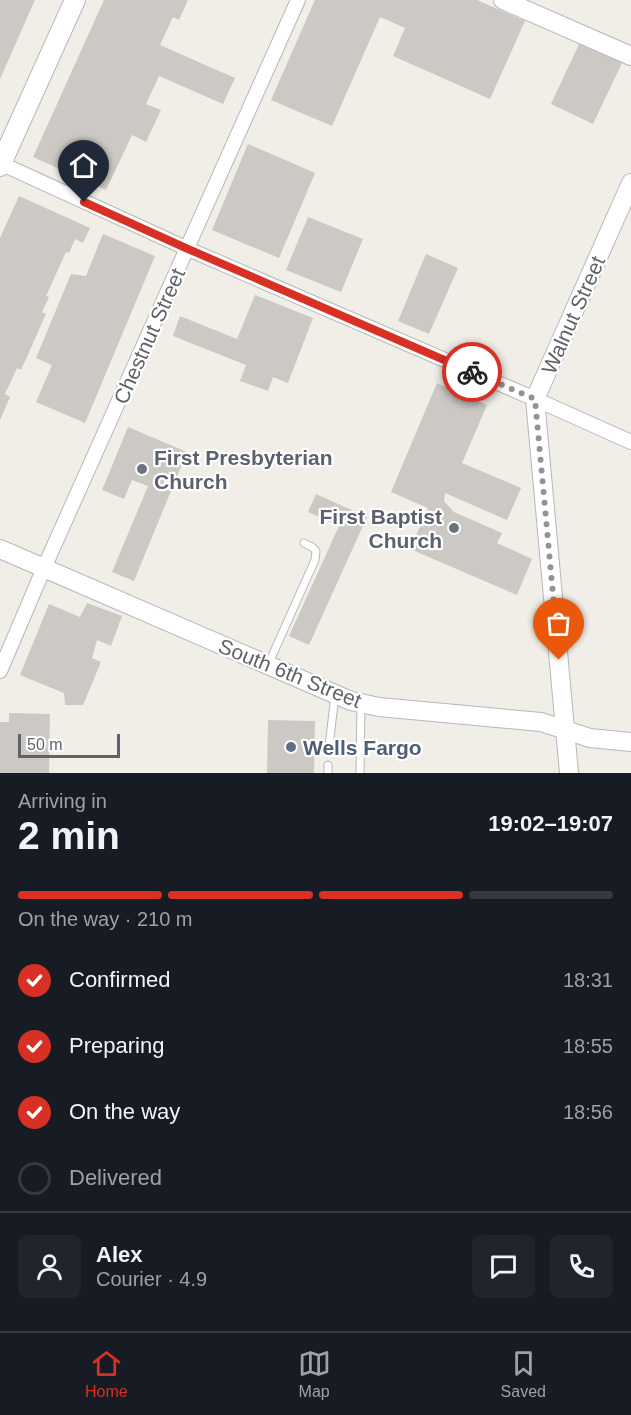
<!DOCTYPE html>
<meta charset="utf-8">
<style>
body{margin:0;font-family:Helvetica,sans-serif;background:#20242c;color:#f1f3f6;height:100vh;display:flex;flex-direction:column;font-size:22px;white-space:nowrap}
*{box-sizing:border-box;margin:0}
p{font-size:20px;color:#9ea1a6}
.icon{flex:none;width:33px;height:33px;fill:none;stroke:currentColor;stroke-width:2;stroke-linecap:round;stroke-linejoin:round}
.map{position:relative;height:773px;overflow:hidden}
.side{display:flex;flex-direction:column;background:#171b24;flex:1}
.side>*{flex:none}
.scale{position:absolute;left:18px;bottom:15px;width:102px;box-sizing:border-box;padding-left:6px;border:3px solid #5f6367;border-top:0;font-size:16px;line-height:21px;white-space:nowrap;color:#5f6367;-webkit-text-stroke:4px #fff;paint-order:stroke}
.pin{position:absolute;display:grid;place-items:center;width:51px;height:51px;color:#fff;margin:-62px -26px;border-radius:50% 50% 50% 0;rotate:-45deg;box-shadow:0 0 6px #0007}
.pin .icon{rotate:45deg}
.courier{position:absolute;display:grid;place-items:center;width:60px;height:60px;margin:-30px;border:4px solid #d93025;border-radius:50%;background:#fff;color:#222;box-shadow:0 2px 8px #0007}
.headline em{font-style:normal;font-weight:600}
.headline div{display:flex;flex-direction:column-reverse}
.headline{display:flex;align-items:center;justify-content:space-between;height:102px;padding:0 18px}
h1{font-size:39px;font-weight:600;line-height:45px}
.bar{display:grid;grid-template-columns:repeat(4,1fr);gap:9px 6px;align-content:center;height:72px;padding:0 18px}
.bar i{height:8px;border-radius:4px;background:#363941}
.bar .on{background:#d93025}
.bar p{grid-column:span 4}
.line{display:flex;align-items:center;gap:15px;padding:0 18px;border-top:2px solid #363941}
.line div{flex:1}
.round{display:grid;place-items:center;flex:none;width:63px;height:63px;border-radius:9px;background:#20242c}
ol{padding:0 18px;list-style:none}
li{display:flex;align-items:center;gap:18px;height:66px}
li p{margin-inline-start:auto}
li .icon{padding:6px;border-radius:50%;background:#d93025;color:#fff;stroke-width:4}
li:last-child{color:#9ea1a6}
li i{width:33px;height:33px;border:3px solid #363941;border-radius:50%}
.tabs{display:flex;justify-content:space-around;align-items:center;height:84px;border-top:2px solid #363941;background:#171b24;font-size:16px;color:#9ea1a6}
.tabs a{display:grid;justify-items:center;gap:3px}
.tabs .on{color:#d93025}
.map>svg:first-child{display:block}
.building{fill:#ccc9c4}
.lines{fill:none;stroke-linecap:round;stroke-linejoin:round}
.service-casing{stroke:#b4b8bb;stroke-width:9}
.minor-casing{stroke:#b4b8bb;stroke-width:16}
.tertiary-casing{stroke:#b4b8bb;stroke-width:20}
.secondary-casing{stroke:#b4b7bb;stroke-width:22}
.service{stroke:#fff;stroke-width:7}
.minor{stroke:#fff;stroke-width:14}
.tertiary{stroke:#fff;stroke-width:18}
.secondary{stroke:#fff;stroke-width:20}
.done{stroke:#929494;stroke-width:6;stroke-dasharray:0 10.8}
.route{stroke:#d93025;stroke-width:8}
.worship-dot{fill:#6b7280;stroke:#fff;stroke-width:2}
.service-dot{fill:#5c6f8a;stroke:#fff;stroke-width:2}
.labels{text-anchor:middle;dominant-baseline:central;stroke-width:4.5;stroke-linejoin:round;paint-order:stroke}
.street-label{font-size:21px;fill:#5f6367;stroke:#fff}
.worship-label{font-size:21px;font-weight:bold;fill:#5b616d;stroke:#fff;text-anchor:start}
.service-label{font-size:21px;font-weight:bold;fill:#4e5e75;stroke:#fff;text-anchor:start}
</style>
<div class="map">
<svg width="631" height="773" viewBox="0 0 631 773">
<rect width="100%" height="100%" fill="#f0eee7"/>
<path class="building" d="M0 0H35L0 79Z
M104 0H188L179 20 173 17 160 45 235 78 223 104 159 76 146 104 161 110 146 142 132 135 106 190 33 157Z
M315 0H477L525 21 490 99 393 56 405 28 380 17 332 126 271 100Z
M580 42 622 63 593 124 551 104Z
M248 144 315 173 279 258 212 230Z
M19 196 90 228 83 243 75 239 69 253 66 252 46 296 49 297 42 312 46 314 21 370 17 368 5 394 10 397 0 420V238Z
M308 217 363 239 341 292 286 270Z
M103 234 155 256 85 423 36 402 52 365 36 358 71 274 86 276Z
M426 254 458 268 429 334 398 321Z
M255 295 313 318 288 383 273 377 268 391 240 381 246 365 173 336 180 316 237 339Z
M437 383 487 405 462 463 521 488 507 520 445 493 444 501 454 512 502 533 497 543 532 559 517 595 410 549 428 508 391 492Z
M128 427 187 452 134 581 112 572 148 486 132 480 124 499 102 490Z
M316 494 367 517 309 645 289 636 339 526 308 512Z
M87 603 122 616 111 646 97 640 92 658 101 662 83 705H65L64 693 20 675 49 604 80 617Z
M9 713 50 714 49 773H0V722H9Z
M268 720 315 721 314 773H267Z"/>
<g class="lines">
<g class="service-casing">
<path id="service" d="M268 665 315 560 316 551 312 547 304 543
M329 746 335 695
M328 773V765
M360 773 361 704"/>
</g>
<g class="minor-casing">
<path id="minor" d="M0 163 188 249 535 399 631 442
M0 671 44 568 298 0"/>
</g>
<g class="tertiary-casing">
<path id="tertiary" d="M503 0 631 56
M0 549 351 701 379 707 541 722 590 738 631 742
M569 773 535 399 631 183"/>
</g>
<g class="secondary-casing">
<path id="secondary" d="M0 166 75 0"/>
</g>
<use href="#service" class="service"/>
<use href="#minor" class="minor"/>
<use href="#tertiary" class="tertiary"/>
<use href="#secondary" class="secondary"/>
</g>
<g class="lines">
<path class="done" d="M472 372 535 399 559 660"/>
<path class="route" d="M84 202 188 249 472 372"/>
</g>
<g class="worship-dot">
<circle cx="142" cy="469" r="6"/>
<circle cx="454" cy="528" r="6"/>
</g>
<circle class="service-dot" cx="291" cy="747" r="6"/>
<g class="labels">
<g class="street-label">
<text transform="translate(573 315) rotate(-66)">Walnut Street</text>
<text transform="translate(149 336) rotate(-66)">Chestnut Street</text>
<text transform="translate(290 673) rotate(22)">South 6th Street</text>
</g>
<g class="worship-label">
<text x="154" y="457">First Presbyterian<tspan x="154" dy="24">Church</tspan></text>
<text x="442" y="516" text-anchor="end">First Baptist<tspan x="442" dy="24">Church</tspan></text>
</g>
<g class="service-label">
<text x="303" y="747">Wells Fargo</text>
</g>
</g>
</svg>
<div class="scale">50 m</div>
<div class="pin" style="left:559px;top:660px;background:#ea580c"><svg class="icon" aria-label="bag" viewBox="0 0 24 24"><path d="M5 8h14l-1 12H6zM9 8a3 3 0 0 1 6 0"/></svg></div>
<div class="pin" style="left:84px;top:202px;background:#1f2937"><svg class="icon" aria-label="home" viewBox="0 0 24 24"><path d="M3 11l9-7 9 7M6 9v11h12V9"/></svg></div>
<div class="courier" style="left:472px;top:372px"><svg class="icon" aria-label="bike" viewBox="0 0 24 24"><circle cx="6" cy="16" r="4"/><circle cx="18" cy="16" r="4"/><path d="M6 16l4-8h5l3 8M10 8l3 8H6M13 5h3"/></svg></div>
</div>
<section class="side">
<div class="headline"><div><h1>2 min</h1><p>Arriving in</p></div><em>19:02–19:07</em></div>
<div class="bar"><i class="on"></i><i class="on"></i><i class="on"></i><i></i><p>On the way · 210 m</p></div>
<ol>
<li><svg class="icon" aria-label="check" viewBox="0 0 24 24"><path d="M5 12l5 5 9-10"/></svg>Confirmed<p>18:31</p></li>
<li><svg class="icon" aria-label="check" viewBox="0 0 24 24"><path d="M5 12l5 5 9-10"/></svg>Preparing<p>18:55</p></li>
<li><svg class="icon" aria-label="check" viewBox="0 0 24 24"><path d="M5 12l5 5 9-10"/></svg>On the way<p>18:56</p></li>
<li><i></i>Delivered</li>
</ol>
<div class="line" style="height:108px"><a class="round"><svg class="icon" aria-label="person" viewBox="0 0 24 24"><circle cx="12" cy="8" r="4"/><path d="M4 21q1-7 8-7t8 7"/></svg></a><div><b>Alex</b><p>Courier · 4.9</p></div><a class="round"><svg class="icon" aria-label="chat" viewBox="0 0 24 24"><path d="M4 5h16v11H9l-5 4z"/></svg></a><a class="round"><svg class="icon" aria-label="phone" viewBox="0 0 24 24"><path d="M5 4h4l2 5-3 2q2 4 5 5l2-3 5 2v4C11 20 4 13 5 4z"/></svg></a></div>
</section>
<nav class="tabs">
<a class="on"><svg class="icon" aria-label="home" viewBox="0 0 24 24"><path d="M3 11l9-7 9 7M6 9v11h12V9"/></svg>Home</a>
<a><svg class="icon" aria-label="map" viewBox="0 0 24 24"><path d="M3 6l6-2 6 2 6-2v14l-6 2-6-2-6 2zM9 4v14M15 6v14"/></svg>Map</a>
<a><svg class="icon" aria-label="saved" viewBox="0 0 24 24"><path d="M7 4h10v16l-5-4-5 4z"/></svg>Saved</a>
</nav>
